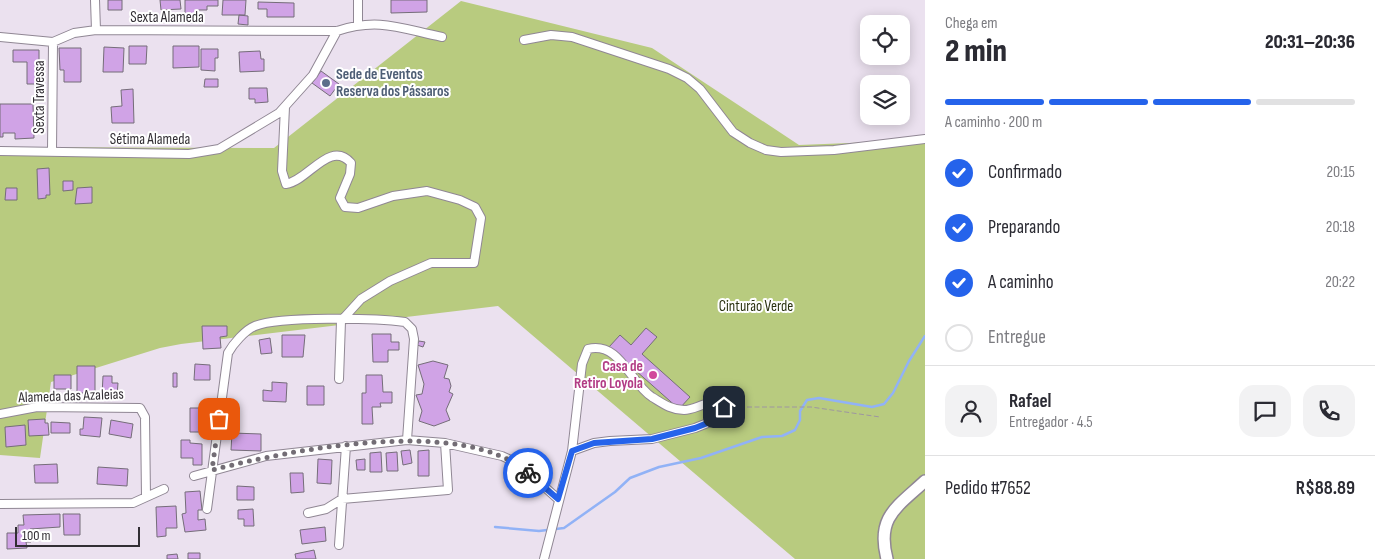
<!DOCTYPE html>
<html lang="pt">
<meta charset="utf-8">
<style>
body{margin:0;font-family:"Sofia Sans Condensed",sans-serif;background:#f2f2f3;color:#2b2b33;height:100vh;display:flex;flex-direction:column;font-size:19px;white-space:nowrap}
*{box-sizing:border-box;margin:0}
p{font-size:16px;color:#7c7c81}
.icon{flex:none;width:28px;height:28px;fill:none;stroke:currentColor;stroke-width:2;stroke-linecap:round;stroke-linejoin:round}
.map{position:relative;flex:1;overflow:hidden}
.panel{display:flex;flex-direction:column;background:#fff;width:450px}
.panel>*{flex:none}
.controls{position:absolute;left:860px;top:15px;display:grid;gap:10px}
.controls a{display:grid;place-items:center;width:50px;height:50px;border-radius:10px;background:#fff;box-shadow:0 2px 12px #0003;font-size:25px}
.scale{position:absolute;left:15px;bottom:12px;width:125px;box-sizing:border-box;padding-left:5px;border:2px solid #322e34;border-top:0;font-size:14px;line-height:18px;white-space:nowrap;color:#322e34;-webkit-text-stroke:4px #fff;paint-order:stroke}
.pin{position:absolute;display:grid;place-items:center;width:42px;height:42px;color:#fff;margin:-21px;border-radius:10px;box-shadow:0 2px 8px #0006}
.courier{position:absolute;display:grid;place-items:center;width:50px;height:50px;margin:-25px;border:4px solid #2563eb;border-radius:50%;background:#fff;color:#222;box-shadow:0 1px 6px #0007}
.summary em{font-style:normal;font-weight:800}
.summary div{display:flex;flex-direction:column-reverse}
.summary{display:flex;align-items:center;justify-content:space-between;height:85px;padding:0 20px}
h1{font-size:32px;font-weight:800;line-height:38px}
.bar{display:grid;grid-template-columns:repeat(4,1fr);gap:8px 5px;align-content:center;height:60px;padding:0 20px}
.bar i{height:6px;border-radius:4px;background:#e1e1e2}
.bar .on{background:#2563eb}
.bar p{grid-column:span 4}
.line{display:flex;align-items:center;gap:12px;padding:0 20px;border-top:1px solid #e1e1e2}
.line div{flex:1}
.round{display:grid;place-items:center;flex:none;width:52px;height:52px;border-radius:15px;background:#f2f2f3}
ol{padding:0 20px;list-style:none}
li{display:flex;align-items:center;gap:15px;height:55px}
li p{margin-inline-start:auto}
li .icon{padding:5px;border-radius:50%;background:#2563eb;color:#fff;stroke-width:4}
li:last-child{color:#7c7c81}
li i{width:28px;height:28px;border:2px solid #e1e1e2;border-radius:50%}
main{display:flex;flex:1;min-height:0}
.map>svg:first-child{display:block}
.green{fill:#b8cb7f}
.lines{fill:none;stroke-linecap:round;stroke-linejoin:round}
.stream{stroke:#91b2f6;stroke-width:2.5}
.building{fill:#d0a3e6;stroke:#756d79}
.street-casing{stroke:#908794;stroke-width:10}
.secondary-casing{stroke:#908794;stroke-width:14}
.path{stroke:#9e96a1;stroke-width:1;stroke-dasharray:5 2.5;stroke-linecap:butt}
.street{stroke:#fff;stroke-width:8}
.secondary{stroke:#fff;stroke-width:11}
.done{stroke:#736d75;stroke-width:5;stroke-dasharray:0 9}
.route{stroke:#2563eb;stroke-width:6}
.service-dot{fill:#5c6f8a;stroke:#fff;stroke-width:2}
.hotel-dot{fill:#d1479c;stroke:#fff;stroke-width:2}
.labels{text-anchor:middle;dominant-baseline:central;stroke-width:4;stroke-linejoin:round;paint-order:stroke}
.street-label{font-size:15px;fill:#322e34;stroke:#fff}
.service-label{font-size:15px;font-weight:bold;fill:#4e5e75;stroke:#fff;text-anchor:start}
.park-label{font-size:15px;fill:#2b3311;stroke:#fff}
.hotel-label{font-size:15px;font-weight:bold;fill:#b23c85;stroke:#fff;text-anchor:end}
</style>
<main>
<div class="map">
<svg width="925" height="559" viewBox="0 0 925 559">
<rect width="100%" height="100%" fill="#ebe1ef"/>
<path class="green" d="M461 1 652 48 799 145 925 140V559H795L498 306 181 344 160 348 51 382 40 458 0 455V147L274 148Z"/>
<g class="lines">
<path class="stream" d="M495 527 539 531 564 528 615 492 630 478 659 467 701 458 762 437 782 436 795 430 800 420V411L807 400 819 398 872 407 884 404 893 393 909 361 925 336"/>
</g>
<path class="building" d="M108 0H122V10H108Z
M160 0H180L181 9 161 10Z
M185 0H218V6H207V10H198V14H185Z
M223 0H246L245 15H222Z
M391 0H427V12L391 13Z
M258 2 294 3V17H267V9H258Z
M239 15 248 16V25L238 24Z
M129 46H147L146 64H129Z
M173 46H199V67L173 68Z
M104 47 124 48 123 72H103Z
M59 48H81V82H64V70H60Z
M201 49H218V58H215V71L201 70Z
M13 50H39V84H27V62H13Z
M260 51 261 59H264V71L240 72 239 52Z
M321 71 339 84 330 96 312 83Z
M205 79H218V87H204Z
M249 88H267L268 102 255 103V99H249Z
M133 89 134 123H112L111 107 122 106 121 90Z
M0 104H33L34 138 15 139V133H3V137H0Z
M49 168 50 195H46V198L38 199 37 169Z
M63 181H73V190L63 191Z
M92 187V203L75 204 77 188Z
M6 188H17V200H5Z
M202 326H227V336L220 337 221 348 203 349Z
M646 328 657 337 642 354 690 397 679 409 609 347 620 335 631 345Z
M372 334H391V342H399V350H388V362H373Z
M282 335H305L303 357H282Z
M270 338 272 353 261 354 259 340Z
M419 341 425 342 423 347 417 345Z
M433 361 448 365 444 378 449 379 451 386 449 392 453 394 446 410 450 420 434 426 419 421 422 411 416 395 422 394 424 384 418 365Z
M195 364 210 365V380H194Z
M77 366H95V393H77Z
M173 373H177V387H173Z
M54 375H71V389H54Z
M366 375H382L383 392H392V403H380L381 407H372L373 424H362V393H366Z
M103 376H112V383H118L117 396 102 395Z
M272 382 287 383 286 402 263 401V390L272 391Z
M307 386H324V405H307Z
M190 408H208L207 432H190Z
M84 417 102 418 100 437 80 435V429H83Z
M45 419V423H48L49 435 29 436 28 420Z
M111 420 133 424 131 438 109 434Z
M51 422 70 423V433H51Z
M25 425 26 445 6 447 5 427Z
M232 433 261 434V451L231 450Z
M181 440H190V443L202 444V465H193V458H181Z
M410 450 412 463 403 465 401 451Z
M429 450V476H418V451Z
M381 452 382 472H370V453Z
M397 452 398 471H387L386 453Z
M318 459 332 460 331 484 317 483Z
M365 459V470H357L356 460Z
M57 464 58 483H35L34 465Z
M98 467 128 469 127 486 97 484Z
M290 473H303L304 492 291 493Z
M237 486 254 487V500H237Z
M200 491 202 510H198V520L205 519 206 530 185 532 182 514 186 513 185 492Z
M176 506 177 528H166V536L157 537 156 507Z
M253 509 254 526H244V519H238V510Z
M60 514V527L30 529 31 542H26L27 548 7 549V533H18V525H24L23 515Z
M63 514H80V535H64Z
M325 527 326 541 302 544 300 530Z
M314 550 316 559H296L295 554Z
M188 553H200V559H188Z
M177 554 178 559H167V555Z"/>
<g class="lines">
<g class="street-casing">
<path id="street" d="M95 0 96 30
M358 24V0
M0 37 53 42 74 33 96 30 337 31C379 17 402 29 442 37
M524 40 551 35 572 37 669 69 687 78 700 89 733 132 750 143 766 150 781 152 834 150 925 139
M285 107 282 171 286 184C308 181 330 139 351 163L350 174 340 198 345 207 358 208 393 196 427 191 460 200 475 207 481 218 474 263H431L390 281 361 299 341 321 339 379
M0 151 189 154 219 149 279 113 313 75 337 31
M52 151 53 42
M0 414 37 407 140 408 145 417 146 497
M194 476 266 456 407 440 445 443 502 456 519 464 558 499
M0 504 133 503 164 489
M207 509 228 353C233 344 245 330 255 326 279 316 376 318 405 322L412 329 414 339 407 440
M308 513 326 509 342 499 448 490 445 443
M339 545 346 446
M544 559 572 451 582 364 588 349C620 341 630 383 652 397 662 403 671 410 684 410 697 410 712 396 724 407L720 418 695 428 652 439 610 441 594 443 572 451"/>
</g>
<g class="secondary-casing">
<path id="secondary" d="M887 559C876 517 897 507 925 481"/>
</g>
<path class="path" d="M732 407H811L880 417"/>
<use href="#street" class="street"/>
<use href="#secondary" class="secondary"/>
</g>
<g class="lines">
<path class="done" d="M219 419 212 470C290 450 463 415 528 473"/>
<path class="route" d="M528 473 558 499 572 451 594 443 652 439 695 428 720 418 724 407"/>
</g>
<circle class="service-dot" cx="326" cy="83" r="5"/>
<circle class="hotel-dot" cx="653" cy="375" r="5"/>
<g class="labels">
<g class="street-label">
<text x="167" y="17">Sexta Alameda</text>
<text transform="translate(39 97) rotate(-90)">Sexta Travessa</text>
<text x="150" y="139">Sétima Alameda</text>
<text transform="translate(71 396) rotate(-2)">Alameda das Azaleias</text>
</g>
<g class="service-label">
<text x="336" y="74">Sede de Eventos<tspan x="336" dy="17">Reserva dos Pássaros</tspan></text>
</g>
<g class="park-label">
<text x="756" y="306">Cinturão Verde</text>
</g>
<g class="hotel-label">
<text x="643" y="366">Casa de<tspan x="643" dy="17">Retiro Loyola</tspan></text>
</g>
</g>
</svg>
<div class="controls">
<a><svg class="icon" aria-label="locate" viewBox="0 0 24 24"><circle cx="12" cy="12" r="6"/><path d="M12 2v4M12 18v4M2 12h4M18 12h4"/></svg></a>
<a><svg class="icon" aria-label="layers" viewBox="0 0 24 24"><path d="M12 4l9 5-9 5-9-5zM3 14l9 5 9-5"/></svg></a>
</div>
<div class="scale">100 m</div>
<div class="pin" style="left:219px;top:419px;background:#ea580c"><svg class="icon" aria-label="bag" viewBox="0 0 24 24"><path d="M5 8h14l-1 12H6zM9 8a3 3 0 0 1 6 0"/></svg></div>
<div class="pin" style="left:724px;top:407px;background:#1f2937"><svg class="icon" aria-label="home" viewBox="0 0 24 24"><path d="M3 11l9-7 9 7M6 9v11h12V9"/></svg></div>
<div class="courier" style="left:528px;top:473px"><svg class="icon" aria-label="bike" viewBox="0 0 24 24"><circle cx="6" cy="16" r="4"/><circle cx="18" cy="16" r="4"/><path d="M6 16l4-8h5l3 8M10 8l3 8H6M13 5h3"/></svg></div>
</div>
<section class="panel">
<div class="summary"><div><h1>2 min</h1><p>Chega em</p></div><em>20:31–20:36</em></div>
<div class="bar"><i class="on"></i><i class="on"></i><i class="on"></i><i></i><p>A caminho · 200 m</p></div>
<ol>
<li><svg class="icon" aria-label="check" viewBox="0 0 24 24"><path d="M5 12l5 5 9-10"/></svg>Confirmado<p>20:15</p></li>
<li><svg class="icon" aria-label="check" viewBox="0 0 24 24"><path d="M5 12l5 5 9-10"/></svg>Preparando<p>20:18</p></li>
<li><svg class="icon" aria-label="check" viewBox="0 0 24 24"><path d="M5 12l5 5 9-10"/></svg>A caminho<p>20:22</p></li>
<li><i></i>Entregue</li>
</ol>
<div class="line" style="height:90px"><a class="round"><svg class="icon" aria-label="person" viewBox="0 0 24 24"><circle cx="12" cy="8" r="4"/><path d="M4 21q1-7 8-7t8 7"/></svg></a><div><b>Rafael</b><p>Entregador · 4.5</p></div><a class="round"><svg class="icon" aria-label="chat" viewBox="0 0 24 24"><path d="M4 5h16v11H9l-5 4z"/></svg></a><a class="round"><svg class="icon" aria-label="phone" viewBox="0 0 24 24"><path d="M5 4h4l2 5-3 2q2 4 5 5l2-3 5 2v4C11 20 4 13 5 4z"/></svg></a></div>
<div class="line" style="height:65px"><div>Pedido #7652</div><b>R$88.89</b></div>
</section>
</main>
